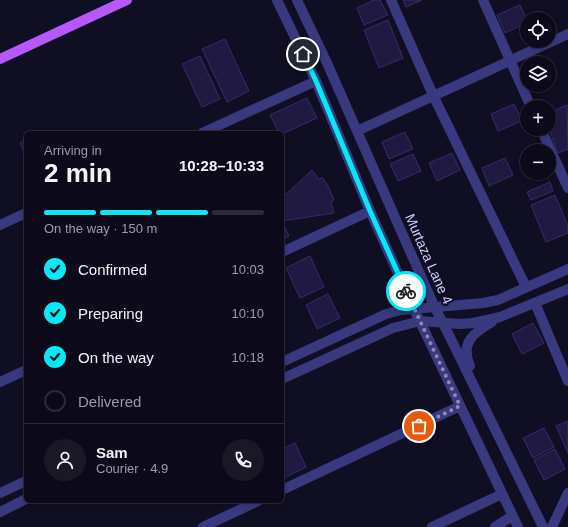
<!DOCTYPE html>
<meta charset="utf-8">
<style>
body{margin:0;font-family:Arial,sans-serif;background:#1a1827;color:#f1f3f6;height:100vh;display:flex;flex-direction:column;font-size:15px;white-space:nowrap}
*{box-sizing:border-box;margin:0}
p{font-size:13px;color:#9a9aa2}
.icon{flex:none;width:22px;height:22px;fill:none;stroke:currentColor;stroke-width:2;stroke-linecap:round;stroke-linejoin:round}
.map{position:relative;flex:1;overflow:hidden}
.sheet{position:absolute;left:24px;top:131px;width:260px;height:372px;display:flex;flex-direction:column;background:#0c0a1a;border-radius:6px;box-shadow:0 2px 6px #0003,0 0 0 1px #2c2b39}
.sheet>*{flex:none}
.buttons{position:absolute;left:520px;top:12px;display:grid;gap:8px}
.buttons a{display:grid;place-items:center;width:36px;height:36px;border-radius:50%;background:#0c0a1a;box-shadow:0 2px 6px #0003,0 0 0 1px #2c2b39;font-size:20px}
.pin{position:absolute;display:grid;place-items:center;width:34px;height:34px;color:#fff;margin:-17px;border:2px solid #fff;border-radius:50%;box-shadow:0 1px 4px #0007}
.courier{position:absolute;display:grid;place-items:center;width:40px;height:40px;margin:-20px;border:3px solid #02eaf7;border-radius:50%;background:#fff;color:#222;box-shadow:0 1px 5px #0007}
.summary em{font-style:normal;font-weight:600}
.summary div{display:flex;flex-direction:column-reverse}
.summary{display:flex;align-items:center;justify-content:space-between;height:68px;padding:0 20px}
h1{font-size:26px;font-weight:600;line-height:30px}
.bar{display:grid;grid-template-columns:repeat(4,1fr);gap:6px 4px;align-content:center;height:48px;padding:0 20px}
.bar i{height:5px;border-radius:3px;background:#2c2b39}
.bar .on{background:#02eaf7}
.bar p{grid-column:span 4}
.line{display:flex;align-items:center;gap:10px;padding:0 20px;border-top:1px solid #2c2b39}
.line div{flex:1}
.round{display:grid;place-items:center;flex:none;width:42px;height:42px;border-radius:21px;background:#1a1827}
ol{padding:0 20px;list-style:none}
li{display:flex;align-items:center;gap:12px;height:44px}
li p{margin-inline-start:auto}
li .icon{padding:4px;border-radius:50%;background:#02eaf7;color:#111;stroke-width:4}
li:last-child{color:#9a9aa2}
li i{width:22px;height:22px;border:2px solid #2c2b39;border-radius:50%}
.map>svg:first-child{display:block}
.building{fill:#201a42;stroke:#362c6e}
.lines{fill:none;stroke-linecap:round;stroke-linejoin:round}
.minor{stroke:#393980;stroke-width:10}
.major{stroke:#b757fe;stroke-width:10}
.done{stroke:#8e8bb2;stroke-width:4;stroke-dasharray:0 7.2}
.route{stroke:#02eaf7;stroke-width:5}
.labels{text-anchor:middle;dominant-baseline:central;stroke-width:4;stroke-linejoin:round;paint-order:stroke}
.street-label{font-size:14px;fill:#d2cfff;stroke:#100e22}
</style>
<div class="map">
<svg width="568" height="527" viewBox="0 0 568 527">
<rect width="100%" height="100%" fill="#100e22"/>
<path class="building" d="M374 0H380L388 15 364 25 357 8Z
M403 0H422L406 7Z
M520 5 527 20V23L505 33 497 15Z
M388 20 403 58 379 68 364 30Z
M225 39 249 91 227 102 202 49Z
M200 56 220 99 202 107 182 64Z
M307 98 317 118 282 134V133H279L270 115Z
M514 104 522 121 498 131 491 114Z
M567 105 568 149 558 153 549 129V113Z
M405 132 413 149 389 159 382 142Z
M26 140V157L20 143Z
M452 153 460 170 437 181 429 163Z
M413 154 421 171 398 181 390 164Z
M505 158 513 175 489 186 482 168Z
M312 170 319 180 322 177 329 188 334 200 331 202 334 213 282 221 289 236 282 240V198Z
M550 182 553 191 531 200 527 192Z
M555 195 568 226V233L546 242 531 205Z
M310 256 324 287 300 298 286 268Z
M328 294 340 318 317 329 306 305Z
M533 323 544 343 522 354 512 334Z
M568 421V453L556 426Z
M544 428 554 447 533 458 523 438Z
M295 443 306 467 284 478 282 474V449Z
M555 449 565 469 544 480 534 460Z"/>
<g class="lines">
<path class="minor" d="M277 0 316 81 370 211 414 309 518 527
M297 0 327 63 435 308 443 323 543 527
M391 0 433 95 526 287
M483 0 531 107
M541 129 568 188
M357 131 568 34
M202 133 316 81
M0 225 26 213
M282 252 370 211
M535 303 568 381
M282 362 386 314 401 310 483 303 498 300 568 269
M470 366C460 343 473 333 492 322
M282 379 393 328 420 321 460 324 473 323 500 317 568 289
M0 382 26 370
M282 490 460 406
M0 493 26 481
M0 512 26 499
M203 527 258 501
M432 527 502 494
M495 527 512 516
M552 527 568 493"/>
<path class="major" d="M0 59 127 0"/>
</g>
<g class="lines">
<path class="done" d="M406 291 460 406 419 426"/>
<path class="route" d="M303 54 316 81 370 211 406 291"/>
</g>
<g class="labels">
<g class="street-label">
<text transform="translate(429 259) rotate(66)">Murtaza Lane 4</text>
</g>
</g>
</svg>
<div class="buttons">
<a><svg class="icon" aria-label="locate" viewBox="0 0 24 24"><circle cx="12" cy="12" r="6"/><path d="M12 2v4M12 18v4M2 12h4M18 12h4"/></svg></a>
<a><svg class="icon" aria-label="layers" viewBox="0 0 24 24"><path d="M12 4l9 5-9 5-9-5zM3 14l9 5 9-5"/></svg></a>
<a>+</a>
<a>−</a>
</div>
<div class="pin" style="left:419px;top:426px;background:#ea580c"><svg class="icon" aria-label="bag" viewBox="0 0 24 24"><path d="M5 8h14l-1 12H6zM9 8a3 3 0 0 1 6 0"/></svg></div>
<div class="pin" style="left:303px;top:54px;background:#1f2937"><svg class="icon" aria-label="home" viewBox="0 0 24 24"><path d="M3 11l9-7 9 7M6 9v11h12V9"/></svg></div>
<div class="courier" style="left:406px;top:291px"><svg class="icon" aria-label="bike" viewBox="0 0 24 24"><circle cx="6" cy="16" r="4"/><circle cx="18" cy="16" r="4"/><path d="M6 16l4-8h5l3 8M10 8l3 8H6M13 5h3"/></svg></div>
<section class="sheet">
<div class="summary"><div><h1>2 min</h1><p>Arriving in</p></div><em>10:28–10:33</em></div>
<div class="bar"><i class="on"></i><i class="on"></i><i class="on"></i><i></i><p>On the way · 150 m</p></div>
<ol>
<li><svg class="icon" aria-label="check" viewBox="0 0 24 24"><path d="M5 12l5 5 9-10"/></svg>Confirmed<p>10:03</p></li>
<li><svg class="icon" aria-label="check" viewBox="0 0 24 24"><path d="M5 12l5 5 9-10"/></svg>Preparing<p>10:10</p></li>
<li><svg class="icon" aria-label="check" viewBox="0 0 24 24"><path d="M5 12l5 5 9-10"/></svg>On the way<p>10:18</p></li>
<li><i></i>Delivered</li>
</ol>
<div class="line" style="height:72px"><a class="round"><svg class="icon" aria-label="person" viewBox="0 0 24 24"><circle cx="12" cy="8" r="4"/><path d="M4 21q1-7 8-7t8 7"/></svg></a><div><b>Sam</b><p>Courier · 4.9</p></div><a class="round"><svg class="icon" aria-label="phone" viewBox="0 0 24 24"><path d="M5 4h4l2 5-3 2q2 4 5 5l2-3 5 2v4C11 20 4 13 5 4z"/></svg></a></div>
</section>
</div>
